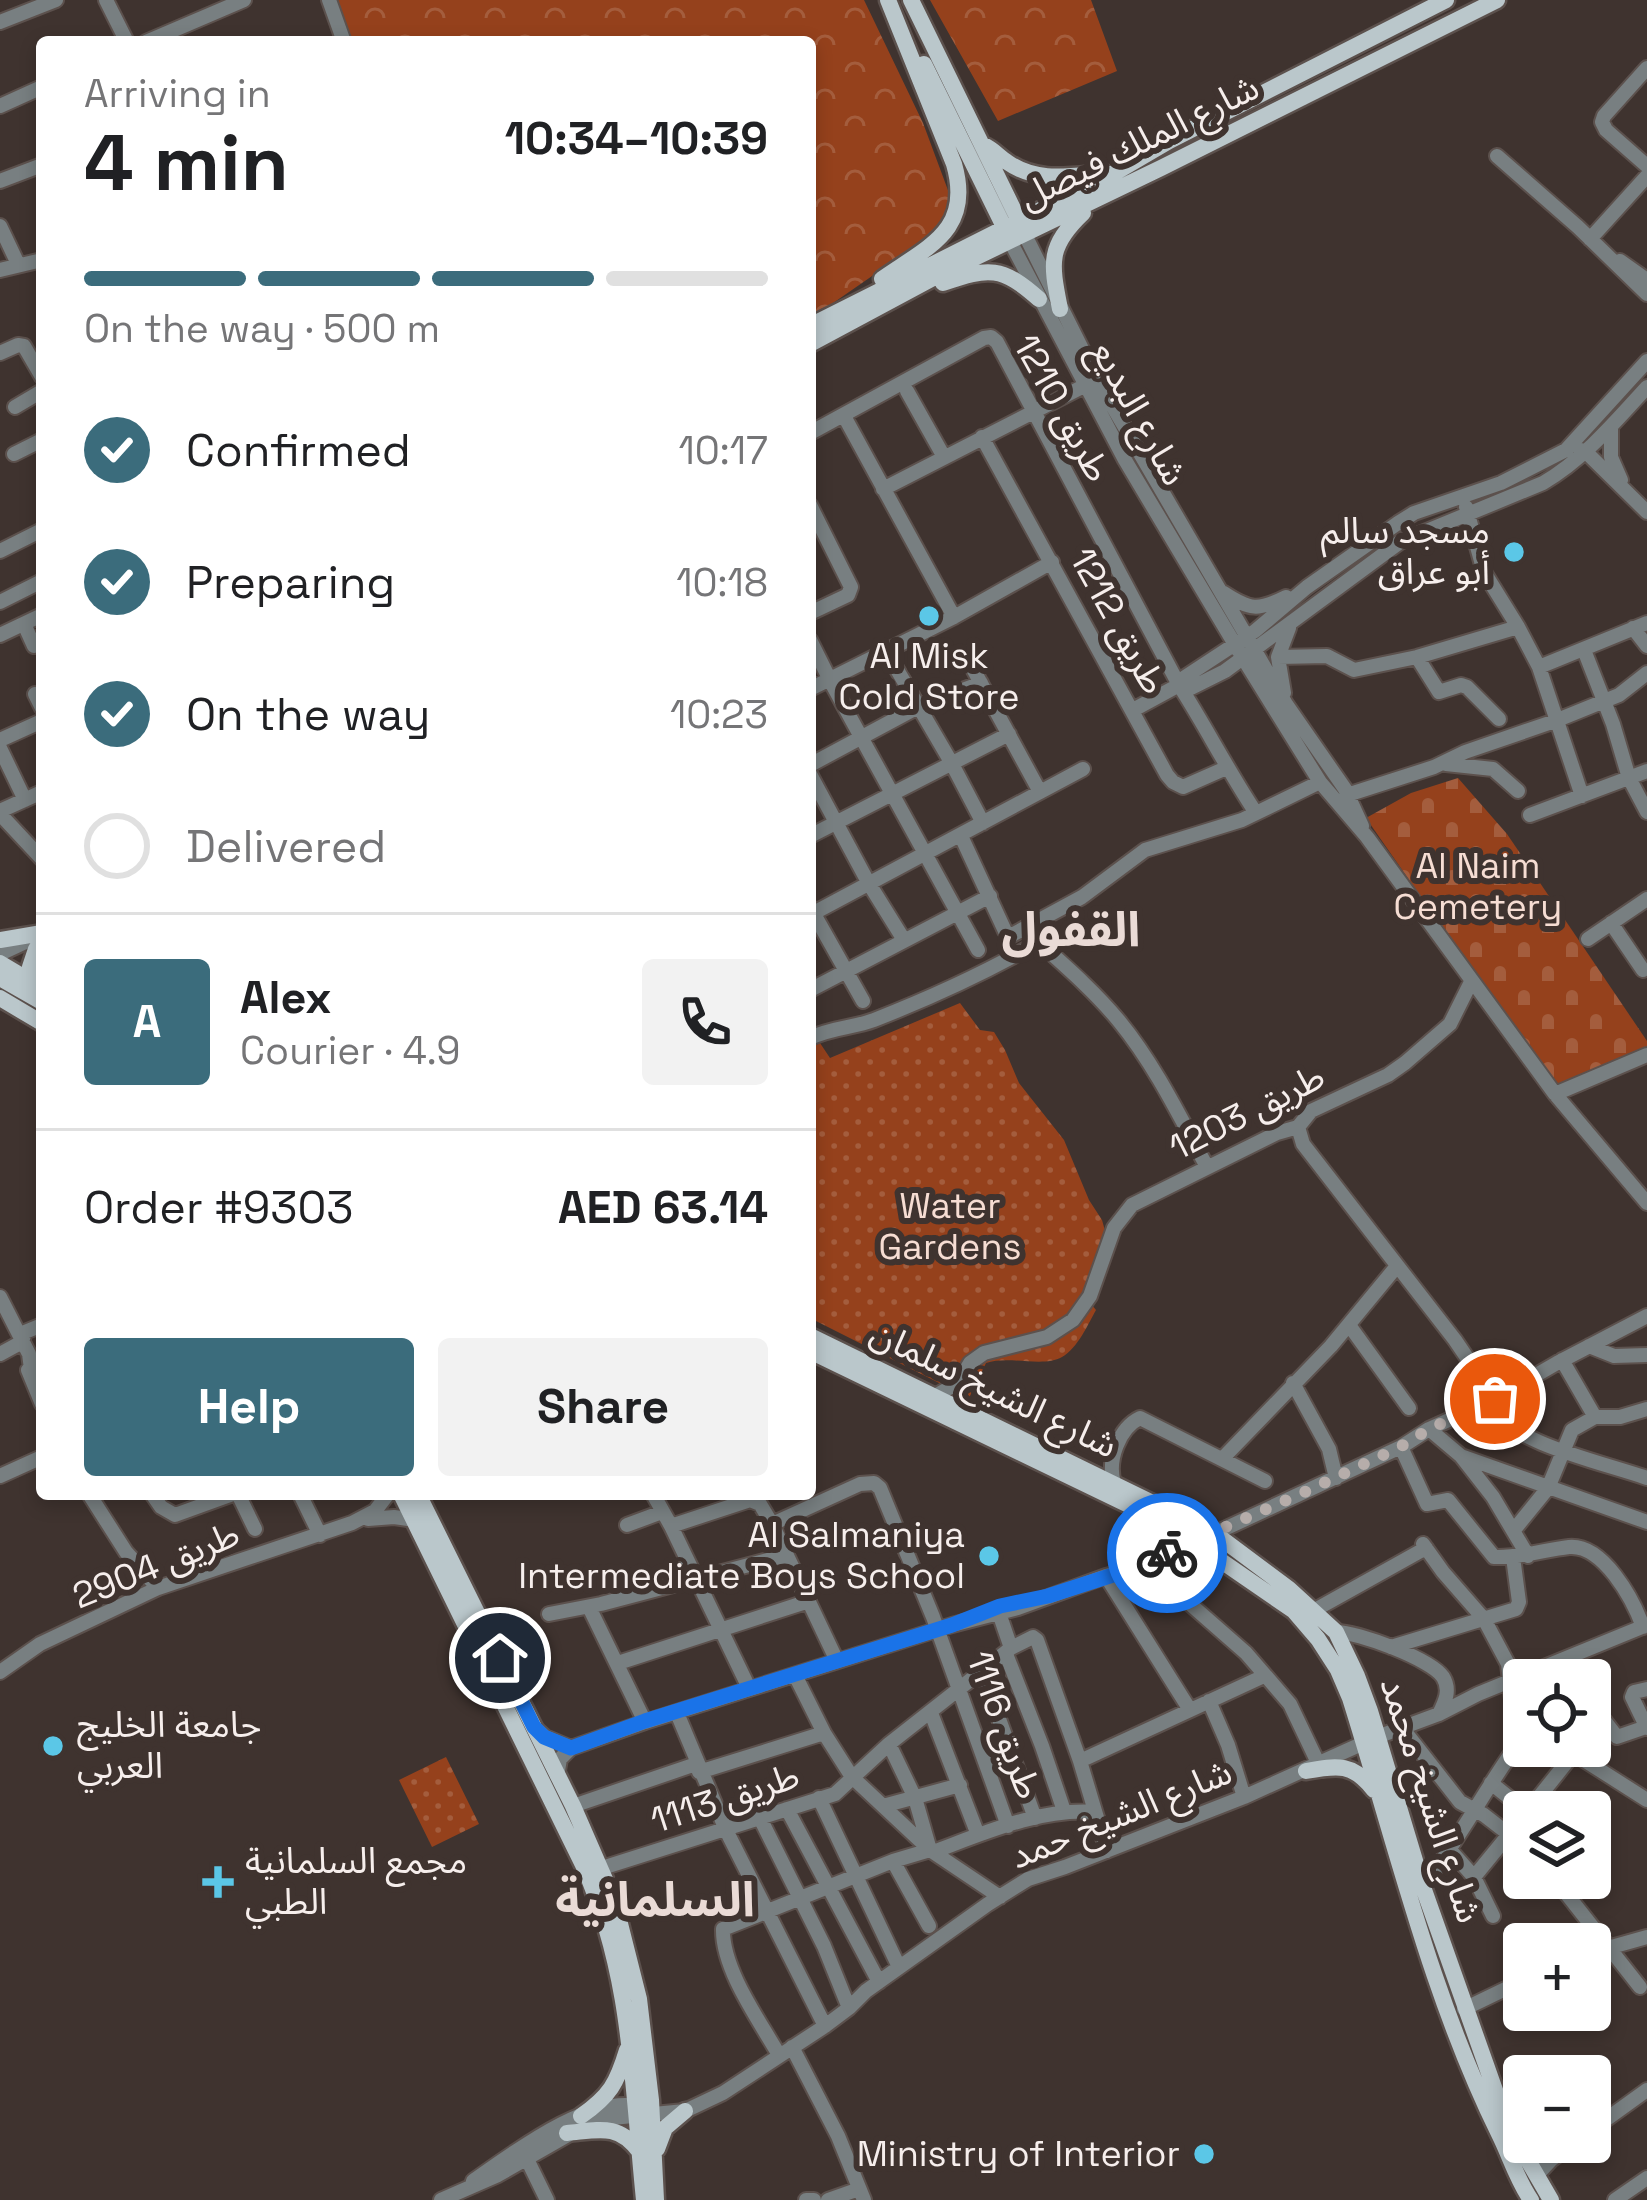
<!DOCTYPE html>
<meta charset="utf-8">
<style>
body{margin:0;font-family:"Space Grotesk","Noto Sans Arabic",sans-serif;background:#f2f2f2;color:#202124;height:100vh;display:flex;flex-direction:column;font-size:45px;white-space:nowrap}
*{box-sizing:border-box;margin:0}
p{font-size:39px;color:#757577}
.icon{flex:none;width:66px;height:66px;fill:none;stroke:currentColor;stroke-width:2;stroke-linecap:round;stroke-linejoin:round}
.map{position:relative;flex:1;overflow:hidden}
.drawer{position:absolute;left:36px;top:36px;width:780px;height:1464px;display:flex;flex-direction:column;background:#fff;border-radius:12px;box-shadow:0 6px 18px #0003}
.drawer>*{flex:none}
.controls{position:absolute;left:1503px;top:1659px;display:grid;gap:24px}
.controls a{display:grid;place-items:center;width:108px;height:108px;border-radius:12px;background:#fff;box-shadow:0 6px 18px #0003;font-size:60px}
.pin{position:absolute;display:grid;place-items:center;width:102px;height:102px;color:#fff;margin:-51px;border:6px solid #fff;border-radius:50%;box-shadow:0 3px 12px #0007}
.courier{position:absolute;display:grid;place-items:center;width:120px;height:120px;margin:-60px;border:9px solid #1a73e8;border-radius:50%;background:#fff;color:#222;box-shadow:0 3px 15px #0007}
.summary em{font-style:normal;font-weight:700}
.summary div{display:flex;flex-direction:column-reverse}
.summary{display:flex;align-items:center;justify-content:space-between;height:204px;padding:0 48px}
h1{font-size:78px;font-weight:700;line-height:90px}
.bar{display:grid;grid-template-columns:repeat(4,1fr);gap:18px 12px;align-content:center;height:144px;padding:0 48px}
.bar i{height:15px;border-radius:9px;background:#e0e0e0}
.bar .active{background:#3b6c7c}
.bar p{grid-column:span 4}
.line{display:flex;align-items:center;gap:30px;padding:0 48px;border-top:3px solid #e0e0e0}
.line div{flex:1}
.round{display:grid;place-items:center;flex:none;width:126px;height:126px;border-radius:12px;background:#f2f2f2}
ol{padding:0 48px;list-style:none}
li{display:flex;align-items:center;gap:36px;height:132px}
li p{margin-inline-start:auto}
li .icon{padding:12px;border-radius:50%;background:#3b6c7c;color:#fff;stroke-width:4}
li:last-child{color:#757577}
li i{width:66px;height:66px;border:6px solid #e0e0e0;border-radius:50%}
.button{display:flex;gap:24px;margin-top:auto;padding:24px 48px}
.button a{flex:1;height:138px;border-radius:12px;background:#3b6c7c;color:#fff;font-size:48px;font-weight:700;line-height:138px;text-align:center}
.button a+a{background:#f2f2f2;color:#202124}
.map>svg:first-child{display:block}
.forest{fill:url(#forest-crowns)}
.cemetery{fill:url(#cemetery-stones)}
.garden{fill:url(#garden-dots)}
.lines{fill:none;stroke-linecap:round;stroke-linejoin:round}
.minor-casing{stroke:#5c514d;stroke-width:18}
.major-casing{stroke:#5c514d;stroke-width:21}
.minor{stroke:#787f81;stroke-width:14}
.major{stroke:#bac7cb;stroke-width:16}
.done{stroke:#b6adaa;stroke-width:12;stroke-dasharray:0 21.6}
.route{stroke:#1a73e8;stroke-width:15}
.poi-dot{fill:#5bc7e7;stroke:#3f332f;stroke-width:4.5}
.labels{text-anchor:middle;dominant-baseline:central;stroke-width:12;stroke-linejoin:round;paint-order:stroke}
.street-label{font-size:36px;fill:#f6eeec;stroke:#3f332f}
.poi-label{font-size:36px;fill:#f6eeec;stroke:#3f332f;text-anchor:end}
.park-label{font-size:36px;fill:#f6ddd3;stroke:#3f332f}
.district-label{font-size:48px;font-weight:bold;fill:#eadbd6;stroke:#3f332f}
</style>
<div class="map">
<svg width="1647" height="2200" viewBox="0 0 1647 2200">
<defs>
<pattern id="forest-crowns" width="20" height="18" patternUnits="userSpaceOnUse" patternTransform="scale(3)"><rect width="20" height="18" fill="#95411c"/><path d="M2 6a3 3 0 1 1 6 0M12 15a3 3 0 1 1 6 0" fill="none" stroke="#a45d3d"/></pattern>
<pattern id="cemetery-stones" width="16" height="16" patternUnits="userSpaceOnUse" patternTransform="scale(3)"><rect width="16" height="16" fill="#95411c"/><path d="M2 7V4a2 2 0 0 1 4 0v3zM10 15v-3a2 2 0 0 1 4 0v3z" fill="#a45d3d"/></pattern>
<pattern id="garden-dots" width="8" height="8" patternUnits="userSpaceOnUse" patternTransform="scale(3)"><rect width="8" height="8" fill="#95411c"/><path d="M2 2h.1M6 6h.1" fill="none" stroke="#a45d3d" stroke-width="1.8" stroke-linecap="round"/></pattern>
</defs>
<rect width="100%" height="100%" fill="#3f332f"/>
<path class="forest" d="M338 0H864L923 123 952 201 940 229 810 319V42H351Z
M930 0H1091L1117 71 998 121Z"/>
<path class="cemetery" d="M1458 778 1507 834 1647 1041V1047L1555 1090 1366 818 1411 793Z"/>
<path class="garden" d="M960 1003 980 1030 994 1032 1005 1050 1019 1083 1064 1140 1089 1200 1102 1220 1112 1256 1087 1299 1096 1310C1088 1324 1078 1348 1062 1357 1043 1368 1009 1355 986 1363L969 1398 810 1318V1048L820 1043 830 1058Z
M446 1757 479 1824 432 1847 399 1780Z"/>
<g class="lines">
<g class="minor-casing">
<path id="minor" d="M106 0 127 42
M329 0 344 42
M0 22 56 0
M146 42 244 0
M1647 68 1604 116 1602 122 1606 130 1647 166
M0 106 42 87
M1497 156 1578 227 1647 294
M0 181 42 165
M0 226 18 264
M1025 235 1099 383 1286 704 1345 789 1362 826
M1590 239 1647 176
M1010 241 1125 460 1243 658 1320 782 1367 837 1555 1094 1647 1203
M1620 261 1647 280
M0 270 42 260
M0 353 18 345 24 346 42 377
M907 391 944 457
M15 407 42 391
M844 416 954 617
M1611 427V457L1621 480
M810 433 984 338 991 337 997 342 1179 685C1206 727 1228 771 1256 813
M982 437 1167 775 1173 782 1183 787 1226 768
M1581 450 1586 452 1647 512
M14 454 42 440
M883 489 1084 386
M810 505 851 587 848 595 810 613
M1466 507 1484 572 1518 627 1539 667 1582 796
M0 551 42 530
M1224 593C1250 610 1258 611 1286 597
M0 602 42 581
M24 624 34 646
M1633 628 1647 646
M0 635 42 615
M810 640 833 686 978 950
M885 649 951 762 983 823
M1584 650 1613 724 1629 778 1647 812
M965 654 1040 792
M1278 657 1327 656 1354 670 1417 657 1518 627
M1417 657 1439 692 1461 685 1467 687 1499 719
M1539 667 1647 623
M1179 685 1191 688 1225 671 1400 542 1543 483C1584 459 1615 422 1647 387
M810 689 954 617 1052 562
M1284 693 1278 657 1289 628
M35 694 42 708
M1133 710 1179 685 1185 677 1255 631 1307 587 1398 523 1414 513 1501 483 1566 450 1647 361
M0 740 42 721
M0 748 25 800
M1446 764 1493 769 1518 791
M810 765 918 707 981 683
M810 774 868 882 904 940
M1347 795 1434 767 1465 752 1555 721 1619 695 1647 673
M0 811 42 792
M0 814 42 859
M1530 815 1647 771
M810 836 1009 734
M961 836 1005 931 1012 935 1082 897 1145 850 1242 820 1320 782
M810 907 863 1001
M810 915 1083 769
M1611 923 1643 970
M1024 929C1057 959 1091 987 1119 1021 1155 1065 1180 1117 1207 1167
M1588 939 1647 899
M0 954 32 939
M810 990 990 896
M810 1038C833 1027 853 1028 874 1020 930 998 987 972 1039 942
M1555 1094 1647 1055
M1298 1127 1303 1144 1455 1340 1495 1399
M0 1297 29 1354 32 1376
M1349 1325 1409 1408
M1589 1346 1614 1356 1647 1355
M0 1354 22 1342 25 1332 42 1325
M1562 1360 1595 1417
M28 1370 42 1404
M1293 1383 1329 1449 1336 1478
M933 1397 958 1383 970 1363 984 1353 1047 1337 1073 1320 1090 1296 1114 1228 1132 1205 1277 1133 1298 1127 1311 1111 1388 1075 1405 1063 1450 1024 1471 982
M1482 1405C1522 1446 1594 1460 1647 1478
M1429 1429 1461 1456 1647 1522
M1401 1447 1427 1504 1448 1500 1494 1557C1520 1558 1544 1550 1569 1547 1603 1544 1633 1599 1643 1627
M1461 1456 1493 1497 1528 1556
M1223 1458 1331 1346 1397 1266
M0 1476 42 1457
M1114 1483C1107 1461 1119 1428 1140 1418L1265 1481
M89 1494 126 1552 158 1588
M152 1494 161 1507 175 1515 233 1494
M238 1494 255 1529
M300 1494 320 1535
M653 1494 671 1526 749 1688
M368 1519 394 1517 415 1520
M772 1524 860 1484 874 1483 880 1488 933 1617 1008 1826
M627 1525 662 1512
M671 1526 750 1500 760 1504 772 1524 837 1661
M1514 1530 1548 1488 1572 1430 1595 1417H1620L1647 1409
M1207 1537 1401 1447 1429 1429 1495 1399 1557 1363 1647 1316
M1423 1544 1443 1572 1484 1619 1508 1664 1512 1699 1524 1721
M1156 1561 1165 1582 1246 1653 1290 1704 1319 1765
M1106 1576 1190 1710
M589 1607 645 1722
M1313 1611 1426 1548
M999 1613 1011 1648
M549 1614 601 1604 787 1555
M1336 1632C1358 1632 1431 1659 1443 1677 1451 1690 1445 1702 1439 1714
M1391 1647 1516 1609 1519 1602 1513 1557
M1006 1654 1042 1746 1064 1811
M618 1663 809 1601
M0 1672 40 1644 158 1588 352 1523 375 1511 388 1494
M982 1672 1035 1818
M795 1675 824 1733 852 1777 930 1850 1000 1897
M1647 1689 1634 1692 1632 1697 1647 1728
M1209 1701 1228 1745 1244 1797
M1590 1702 1617 1737 1646 1727
M677 1713 726 1830 825 2026
M931 1713 978 1835
M534 1727 545 1737 571 1748
M1403 1729 1460 1802 1484 1815 1524 1846
M1562 1746 1647 1800
M1080 1761 1264 1676
M699 1772 824 1733
M557 1776 560 1759 571 1748 645 1722 952 1625 1018 1608 1106 1576 1210 1548
M1491 1783 1527 1812 1574 1753
M819 1798 899 1967
M573 1806 696 1764
M883 1806 960 1785
M787 1809 879 1982
M760 1818 824 1946 849 2008
M1450 1850 1474 1877 1493 1916
M933 1852C984 1833 1040 1808 1095 1812
M893 1861 929 1926
M602 1868 835 1794 889 1744 1011 1648 1033 1637 1037 1640 1080 1761 1107 1851
M1474 1877 1524 1816
M1554 1878 1640 1987
M1423 1887C1460 1838 1488 1784 1524 1735
M1590 1953 1647 1937
M1464 2009 1524 1980
M792 2047 838 2136 864 2200
M779 2055C759 2020 722 1969 723 1929L893 1861 930 1850 915 1798 889 1744
M1590 2131 1647 2090
M523 2151 547 2200
M1537 2175 1551 2160 1575 2142
M473 2181C513 2153 591 2093 641 2107
M441 2200 498 2175 582 2127 612 2118 685 2111 723 2093 825 2026 849 2008 866 1991 988 1904 1028 1879 1065 1867 1244 1797 1377 1737 1439 1714 1478 1694 1647 1625
M806 2200H814
M828 2200 859 2189
M1615 2200 1647 2178"/>
</g>
<g class="major-casing">
<path id="major" d="M911 0 1023 229
M924 64 1008 235
M983 145C993 149 998 156 1007 162 1037 183 1069 176 1104 173
M882 279C929 246 973 230 954 164L888 0
M943 283C989 267 1002 266 1039 299
M1060 309C1051 263 1047 247 1083 213
M810 326 1116 172 1169 141 1446 0
M810 344 935 277 1161 168 1497 0
M0 940 42 933
M36 949 30 967 41 981
M0 963 42 988
M0 978 42 1002
M0 998 42 1023
M810 1336 1214 1533 1289 1589 1336 1632 1357 1676 1370 1711 1423 1887 1496 2093 1515 2138 1551 2200
M810 1351 1166 1523 1294 1611 1318 1639 1338 1670 1350 1698C1396 1844 1431 1996 1499 2134 1510 2156 1517 2180 1531 2200
M401 1494 583 1865C632 1974 632 2083 644 2200
M418 1494 573 1806 614 1900 639 1999 651 2100 656 2200
M1163 1555 1170 1542 1166 1523
M1306 1771C1338 1765 1353 1763 1374 1790
M581 2116C610 2096 617 2083 627 2050
M567 2133C599 2130 618 2123 639 2151
M657 2149 665 2128 685 2111"/>
</g>
<use href="#minor" class="minor"/>
<use href="#major" class="major"/>
</g>
<g class="lines">
<path class="done" d="M1167 1553 1305 1492 1400 1447 1429 1429 1495 1399"/>
<path class="route" d="M500 1658 534 1727 544 1737 571 1748 645 1721 952 1625 1000 1606 1048 1596 1156 1561 1167 1553"/>
</g>
<g class="poi-dot">
<circle cx="1514" cy="552" r="12"/>
<circle cx="929" cy="616" r="12"/>
<circle cx="989" cy="1556" r="12"/>
<circle cx="53" cy="1746" r="12"/>
<path d="M212 1864h12v12h12v12h-12v12h-12v-12h-12v-12h12z"/>
<circle cx="1204" cy="2154" r="12"/>
</g>
<g class="labels">
<g class="street-label">
<text transform="translate(1139 142) rotate(-26)">شارع الملك فيصل</text>
<text transform="translate(1062 408) rotate(61)">طريق 1210</text>
<text transform="translate(1139 413) rotate(61)">شارع البديع</text>
<text transform="translate(1118 621) rotate(61)">طريق 1212</text>
<text transform="translate(1247 1112) rotate(-27)">طريق 1203</text>
<text transform="translate(994 1389) rotate(26)">شارع الشيخ سلمان</text>
<text transform="translate(156 1565) rotate(-22)">طريق 2904</text>
<text transform="translate(1004 1725) rotate(70)">طريق 1116</text>
<text transform="translate(725 1798) rotate(-18)">طريق 1113</text>
<text transform="translate(1431 1800) rotate(72)">شارع الشيخ محمد</text>
<text transform="translate(1121 1814) rotate(-22)">شارع الشيخ حمد</text>
</g>
<g class="poi-label">
<text x="1490" y="531">مسجد سالم<tspan x="1490" dy="41">أبو عراق</tspan></text>
<text x="929" y="656" text-anchor="middle">Al Misk<tspan x="929" dy="41">Cold Store</tspan></text>
<text x="965" y="1535">Al Salmaniya<tspan x="965" dy="41">Intermediate Boys School</tspan></text>
<text x="77" y="1725" text-anchor="start">جامعة الخليج<tspan x="77" dy="41">العربي</tspan></text>
<text x="245" y="1861" text-anchor="start">مجمع السلمانية<tspan x="245" dy="41">الطبي</tspan></text>
<text x="1180" y="2154">Ministry of Interior</text>
</g>
<g class="park-label">
<text x="1478" y="866">Al Naim<tspan x="1478" dy="41">Cemetery</tspan></text>
<text x="950" y="1206">Water<tspan x="950" dy="41">Gardens</tspan></text>
</g>
<g class="district-label">
<text x="1071" y="929">القفول</text>
<text x="655" y="1899">السلمانية</text>
</g>
</g>
</svg>
<div class="controls">
<a><svg class="icon" aria-label="locate" viewBox="0 0 24 24"><circle cx="12" cy="12" r="6"/><path d="M12 2v4M12 18v4M2 12h4M18 12h4"/></svg></a>
<a><svg class="icon" aria-label="layers" viewBox="0 0 24 24"><path d="M12 4l9 5-9 5-9-5zM3 14l9 5 9-5"/></svg></a>
<a>+</a>
<a>−</a>
</div>
<div class="pin" style="left:1495px;top:1399px;background:#ea580c"><svg class="icon" aria-label="bag" viewBox="0 0 24 24"><path d="M5 8h14l-1 12H6zM9 8a3 3 0 0 1 6 0"/></svg></div>
<div class="pin" style="left:500px;top:1658px;background:#1f2937"><svg class="icon" aria-label="home" viewBox="0 0 24 24"><path d="M3 11l9-7 9 7M6 9v11h12V9"/></svg></div>
<div class="courier" style="left:1167px;top:1553px"><svg class="icon" aria-label="bike" viewBox="0 0 24 24"><circle cx="6" cy="16" r="4"/><circle cx="18" cy="16" r="4"/><path d="M6 16l4-8h5l3 8M10 8l3 8H6M13 5h3"/></svg></div>
<section class="drawer">
<div class="summary"><div><h1>4 min</h1><p>Arriving in</p></div><em>10:34–10:39</em></div>
<div class="bar"><i class="active"></i><i class="active"></i><i class="active"></i><i></i><p>On the way · 500 m</p></div>
<ol>
<li><svg class="icon" aria-label="check" viewBox="0 0 24 24"><path d="M5 12l5 5 9-10"/></svg>Confirmed<p>10:17</p></li>
<li><svg class="icon" aria-label="check" viewBox="0 0 24 24"><path d="M5 12l5 5 9-10"/></svg>Preparing<p>10:18</p></li>
<li><svg class="icon" aria-label="check" viewBox="0 0 24 24"><path d="M5 12l5 5 9-10"/></svg>On the way<p>10:23</p></li>
<li><i></i>Delivered</li>
</ol>
<div class="line" style="height:216px"><b class="round" style="background:#3b6c7c;color:#fff">A</b><div><b>Alex</b><p>Courier · 4.9</p></div><a class="round"><svg class="icon" aria-label="phone" viewBox="0 0 24 24"><path d="M5 4h4l2 5-3 2q2 4 5 5l2-3 5 2v4C11 20 4 13 5 4z"/></svg></a></div>
<div class="line" style="height:156px"><div>Order #9303</div><b>AED 63.14</b></div>
<div class="button"><a>Help</a><a>Share</a></div>
</section>
</div>
